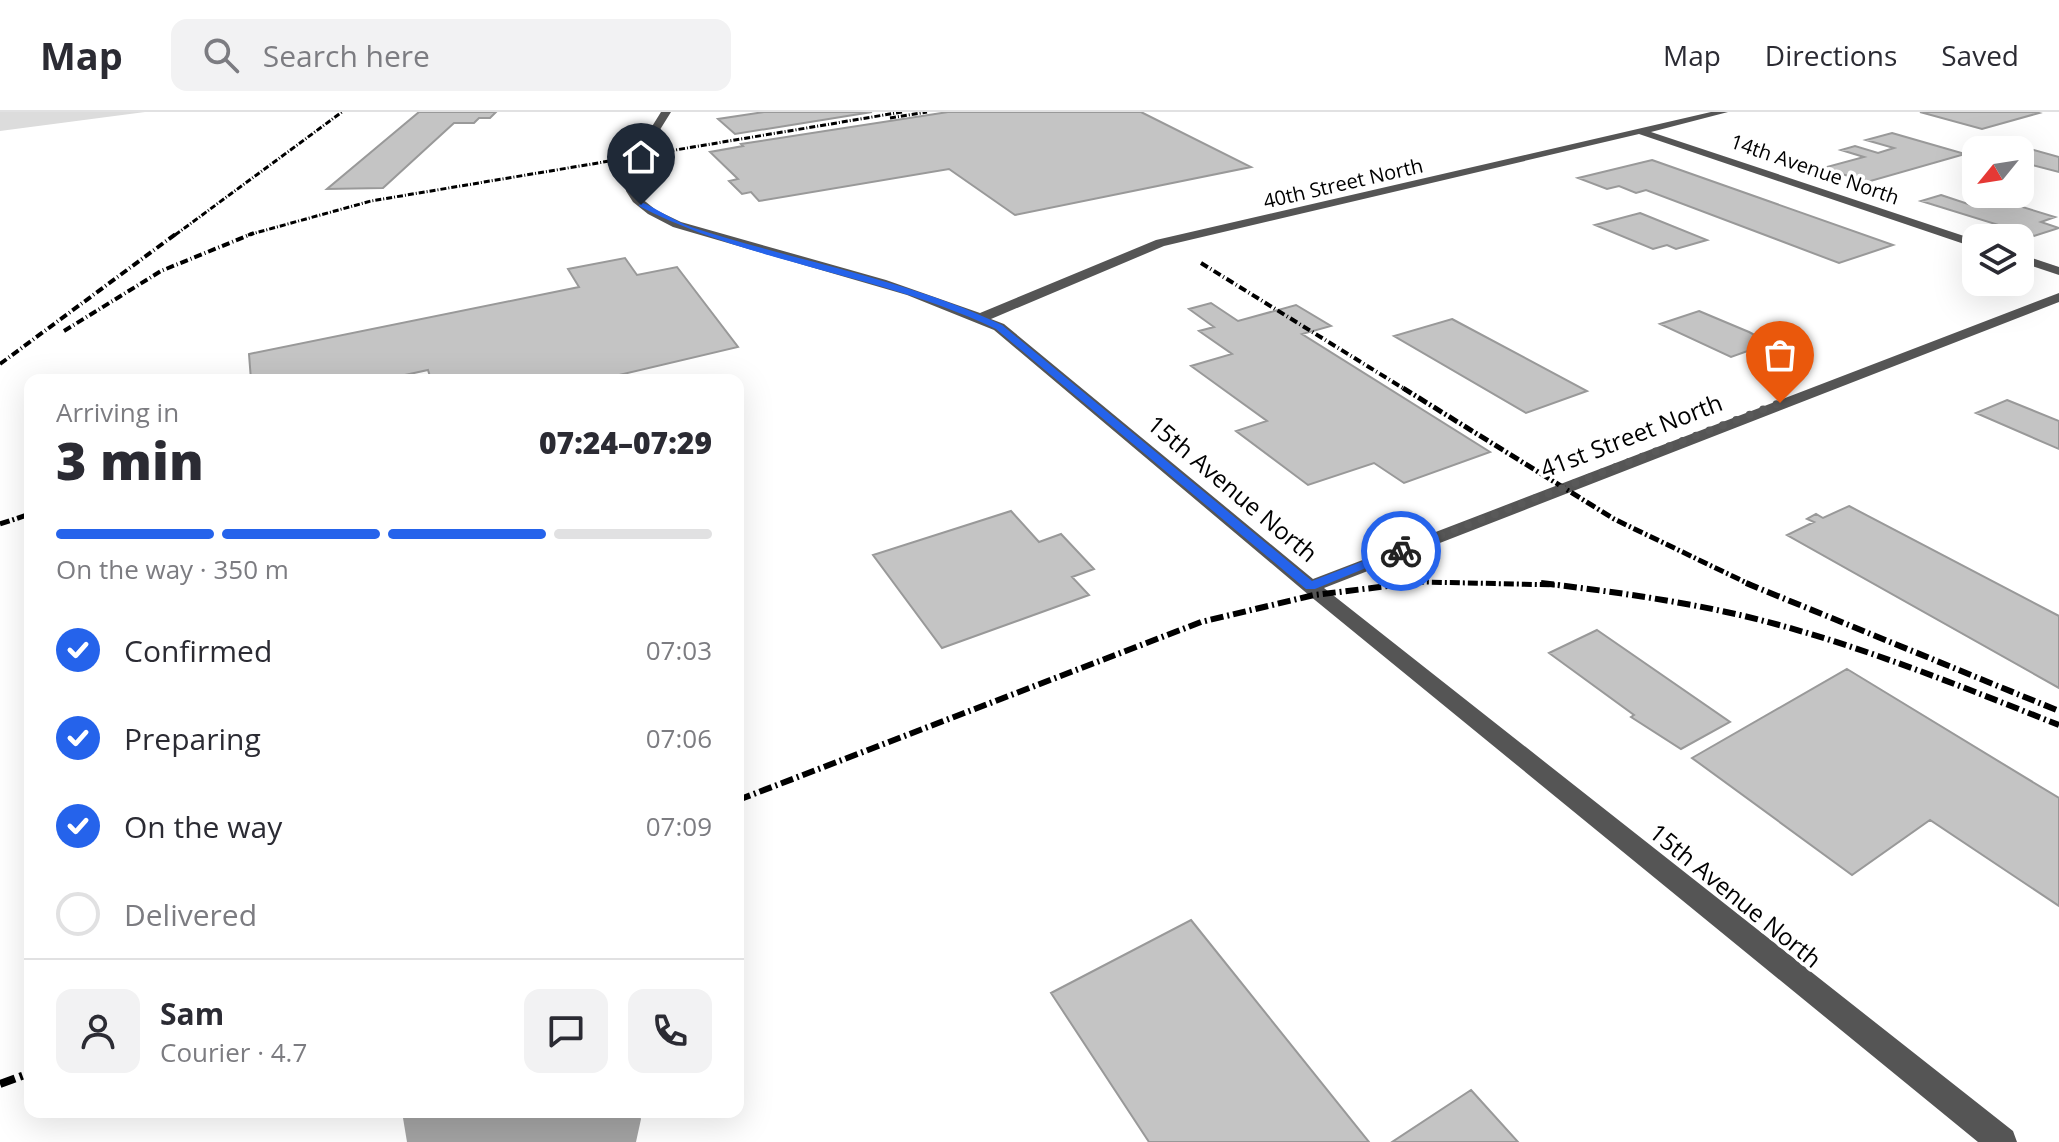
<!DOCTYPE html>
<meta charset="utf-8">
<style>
body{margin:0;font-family:"Open Sans",sans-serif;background:#f2f2f3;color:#2b2b33;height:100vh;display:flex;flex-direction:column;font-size:30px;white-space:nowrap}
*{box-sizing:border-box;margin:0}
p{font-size:26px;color:#7c7c81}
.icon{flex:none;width:44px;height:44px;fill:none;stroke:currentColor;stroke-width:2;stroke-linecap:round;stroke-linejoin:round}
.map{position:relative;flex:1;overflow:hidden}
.details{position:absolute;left:24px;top:262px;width:720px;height:744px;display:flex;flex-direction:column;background:#fff;border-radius:16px;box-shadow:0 8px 32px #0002}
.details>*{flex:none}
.needle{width:52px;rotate:240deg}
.fabs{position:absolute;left:1962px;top:24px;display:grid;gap:16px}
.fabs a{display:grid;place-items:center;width:72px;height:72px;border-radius:16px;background:#fff;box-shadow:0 8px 32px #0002;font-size:40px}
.pin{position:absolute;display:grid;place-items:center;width:68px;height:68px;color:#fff;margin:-82px -34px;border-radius:50% 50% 50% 0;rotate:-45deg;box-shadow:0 0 8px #0007}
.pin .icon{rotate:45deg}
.courier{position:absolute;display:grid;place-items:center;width:80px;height:80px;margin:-40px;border:6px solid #2563eb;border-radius:50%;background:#fff;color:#222;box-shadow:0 2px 10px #0007}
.summary em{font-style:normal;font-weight:800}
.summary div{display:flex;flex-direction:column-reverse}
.summary{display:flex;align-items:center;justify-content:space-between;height:136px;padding:0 32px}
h1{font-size:52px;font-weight:800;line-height:60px}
.bar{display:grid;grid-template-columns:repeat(4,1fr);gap:12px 8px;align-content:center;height:96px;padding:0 32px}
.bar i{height:10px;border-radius:6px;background:#e1e1e2}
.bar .selected{background:#2563eb}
.bar p{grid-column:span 4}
.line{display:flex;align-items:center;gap:20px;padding:0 32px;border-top:2px solid #e1e1e2}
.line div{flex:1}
.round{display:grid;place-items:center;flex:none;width:84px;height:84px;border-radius:16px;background:#f2f2f3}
ol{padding:0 32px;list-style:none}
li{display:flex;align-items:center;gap:24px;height:88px}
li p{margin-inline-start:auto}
li .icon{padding:8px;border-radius:50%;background:#2563eb;color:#fff;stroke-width:4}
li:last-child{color:#7c7c81}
li i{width:44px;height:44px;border:4px solid #e1e1e2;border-radius:50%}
header{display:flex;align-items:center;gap:48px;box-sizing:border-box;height:112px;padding:0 40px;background:#fff;border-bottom:2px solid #e1e1e2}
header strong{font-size:38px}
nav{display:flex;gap:44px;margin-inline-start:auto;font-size:28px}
.search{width:560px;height:72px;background:#f2f2f3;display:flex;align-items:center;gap:20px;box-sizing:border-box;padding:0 28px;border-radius:16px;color:#7c7c81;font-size:30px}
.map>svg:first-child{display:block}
.green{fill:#dcdcdc}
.water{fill:#a3a3a3}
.building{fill:#c4c4c4;stroke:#999;stroke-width:2}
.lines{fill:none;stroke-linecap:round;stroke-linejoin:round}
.minor{fill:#555;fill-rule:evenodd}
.rail-far4{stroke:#000;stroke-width:3;stroke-dasharray:6 2 1 2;stroke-linecap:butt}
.rail-far3{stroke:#000;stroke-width:4;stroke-dasharray:8 3 1 3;stroke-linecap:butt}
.rail-far2{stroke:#000;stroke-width:5;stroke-dasharray:10 3 2 3;stroke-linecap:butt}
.rail-far1{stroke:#000;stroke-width:6;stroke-dasharray:13 4 2 4;stroke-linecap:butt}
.rail{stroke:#000;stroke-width:8;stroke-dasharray:16 5 3 5;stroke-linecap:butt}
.route{fill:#2563eb}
.done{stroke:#595959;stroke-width:8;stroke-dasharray:0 14.4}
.labels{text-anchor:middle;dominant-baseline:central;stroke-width:7;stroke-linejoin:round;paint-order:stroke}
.far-street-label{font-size:20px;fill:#000;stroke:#fff}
.street-label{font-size:24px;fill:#000;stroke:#fff}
</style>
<header>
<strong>Map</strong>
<div class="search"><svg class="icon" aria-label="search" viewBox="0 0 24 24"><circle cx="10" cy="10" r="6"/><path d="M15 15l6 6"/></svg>Search here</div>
<nav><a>Map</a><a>Directions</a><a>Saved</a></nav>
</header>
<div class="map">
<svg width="2059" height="1030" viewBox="0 0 2059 1030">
<rect width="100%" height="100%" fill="#fff"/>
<path class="green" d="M0 0H145L0 19Z"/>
<path class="water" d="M402 1000H639L641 1007 636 1030H407Z"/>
<path class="building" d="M419 0H496L490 6H479L474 11H454L383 76 327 77Z
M764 0H872L735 22 718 7Z
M948 0H1141L1251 55 1015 103 949 57 759 89 751 80 742 82 729 69 738 67 710 40 743 34 741 32Z
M1920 0H2035L2039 1 1982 17Z
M1892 21 1965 42 1867 70 1823 56 1864 45 1841 38 1855 34 1878 41 1894 36 1866 28Z
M2023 35 2059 45V60L2020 50V38H2012Z
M1652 48 1893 133 1839 151 1646 78 1636 81 1619 74 1607 77 1578 66Z
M1941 83 1971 93 1993 86 2055 105 2041 110 2059 116 2034 124 1921 89Z
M1640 101 1707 128 1676 137 1667 133 1653 137 1595 113Z
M625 146 637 163 677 155 738 235 598 268H431L428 258 382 268H251L249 242 579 175 568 157Z
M1211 191 1238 209 1296 193 1331 214 1302 222 1490 340 1404 371 1374 351 1308 373 1236 319 1267 309 1191 254 1232 242 1199 219 1214 215 1189 197Z
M1699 199 1749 220 1770 231 1731 245 1660 212Z
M1452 207 1587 279 1526 301 1394 224Z
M2007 288 2059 309V337L1976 301Z
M1849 394 2059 504V576L1787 423 1814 410 1807 407 1816 402 1823 406Z
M1011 399 1039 430 1061 422 1094 457 1072 465 1089 483 942 536 873 443Z
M1597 518 1730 610 1681 637 1631 605 1634 603 1549 541Z
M1847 557 2059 686V794L1930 708 1852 763 1692 646Z
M1191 808 1369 1030H1149L1051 881Z
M1471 978 1518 1030H1392Z"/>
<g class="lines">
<path class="minor" d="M661 0H671L633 61 641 86 656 98 681 110 886 168 980 201 1156 128 1711 0H1728L1651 20 1976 128V136L1639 22 1164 134 991 207 1004 212 1313 467 2059 181V190L1324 476 2013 1019 2017 1030H1978L1310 484 994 218 907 183 673 115 648 102 633 90 626 79 623 61Z
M2020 142 2059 155V163L2020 150Z"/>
<path class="rail-far4" d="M890 6 927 0
M175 123 342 0
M248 123 371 89 902 0"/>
<path class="rail-far3" d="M1201 151 1406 278
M64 219 161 159 254 121
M0 252 177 121"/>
<path class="rail-far2" d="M1403 276 1614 407 1751 473
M0 412 30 402
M1396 473 1424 470 1559 473"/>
<path class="rail-far1" d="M1541 471C1608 479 1674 488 1740 503 1850 529 1955 572 2059 613
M1746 471 2059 599
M738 688 1201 510 1314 483 1413 471"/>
<path class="rail" d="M0 972 30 961"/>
</g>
<path class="route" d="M641 90C658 97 674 109 691 115 794 149 904 166 1002 213L1312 469 1397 436 1407 439 1315 477H1306L996 217C882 162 751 152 639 94Z"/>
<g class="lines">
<path class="done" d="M1401 439 1780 291"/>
</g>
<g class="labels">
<g class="far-street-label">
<text transform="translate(1815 57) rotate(19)">14th Avenue North</text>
<text transform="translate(1343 71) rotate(-13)">40th Street North</text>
</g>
<g class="street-label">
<text transform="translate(1631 323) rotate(-21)">41st Street North</text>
<text transform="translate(1233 376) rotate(40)">15th Avenue North</text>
<text transform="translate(1736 783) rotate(39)">15th Avenue North</text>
</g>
</g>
</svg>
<div class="fabs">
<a><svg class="needle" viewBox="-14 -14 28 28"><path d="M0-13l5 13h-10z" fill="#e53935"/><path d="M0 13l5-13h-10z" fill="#7c7c81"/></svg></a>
<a><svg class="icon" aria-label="layers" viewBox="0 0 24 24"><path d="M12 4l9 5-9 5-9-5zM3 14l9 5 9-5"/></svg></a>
</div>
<div class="pin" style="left:1780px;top:291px;background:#ea580c"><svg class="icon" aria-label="bag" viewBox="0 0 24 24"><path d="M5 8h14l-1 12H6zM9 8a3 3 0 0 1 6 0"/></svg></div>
<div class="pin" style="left:641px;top:93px;background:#1f2937"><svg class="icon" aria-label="home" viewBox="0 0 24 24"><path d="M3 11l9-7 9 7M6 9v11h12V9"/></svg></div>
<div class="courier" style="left:1401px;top:439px"><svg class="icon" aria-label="bike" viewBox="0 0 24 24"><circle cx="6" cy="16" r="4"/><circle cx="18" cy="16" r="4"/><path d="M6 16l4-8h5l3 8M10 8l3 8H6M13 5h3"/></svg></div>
<section class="details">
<div class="summary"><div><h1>3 min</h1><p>Arriving in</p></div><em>07:24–07:29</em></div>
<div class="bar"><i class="selected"></i><i class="selected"></i><i class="selected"></i><i></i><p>On the way · 350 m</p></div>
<ol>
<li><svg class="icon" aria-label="check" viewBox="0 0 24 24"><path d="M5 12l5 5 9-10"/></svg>Confirmed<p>07:03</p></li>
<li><svg class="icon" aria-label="check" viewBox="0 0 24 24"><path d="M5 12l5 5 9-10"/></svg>Preparing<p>07:06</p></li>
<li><svg class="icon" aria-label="check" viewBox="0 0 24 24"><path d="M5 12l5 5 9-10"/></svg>On the way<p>07:09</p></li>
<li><i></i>Delivered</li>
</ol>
<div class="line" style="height:144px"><a class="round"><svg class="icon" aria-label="person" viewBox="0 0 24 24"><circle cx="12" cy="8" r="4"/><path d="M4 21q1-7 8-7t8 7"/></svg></a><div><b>Sam</b><p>Courier · 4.7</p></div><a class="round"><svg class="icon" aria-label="chat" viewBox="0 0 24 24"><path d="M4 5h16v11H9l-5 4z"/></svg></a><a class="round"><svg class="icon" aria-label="phone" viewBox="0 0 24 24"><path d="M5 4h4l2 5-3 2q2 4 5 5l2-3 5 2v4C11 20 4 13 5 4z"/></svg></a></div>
</section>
</div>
